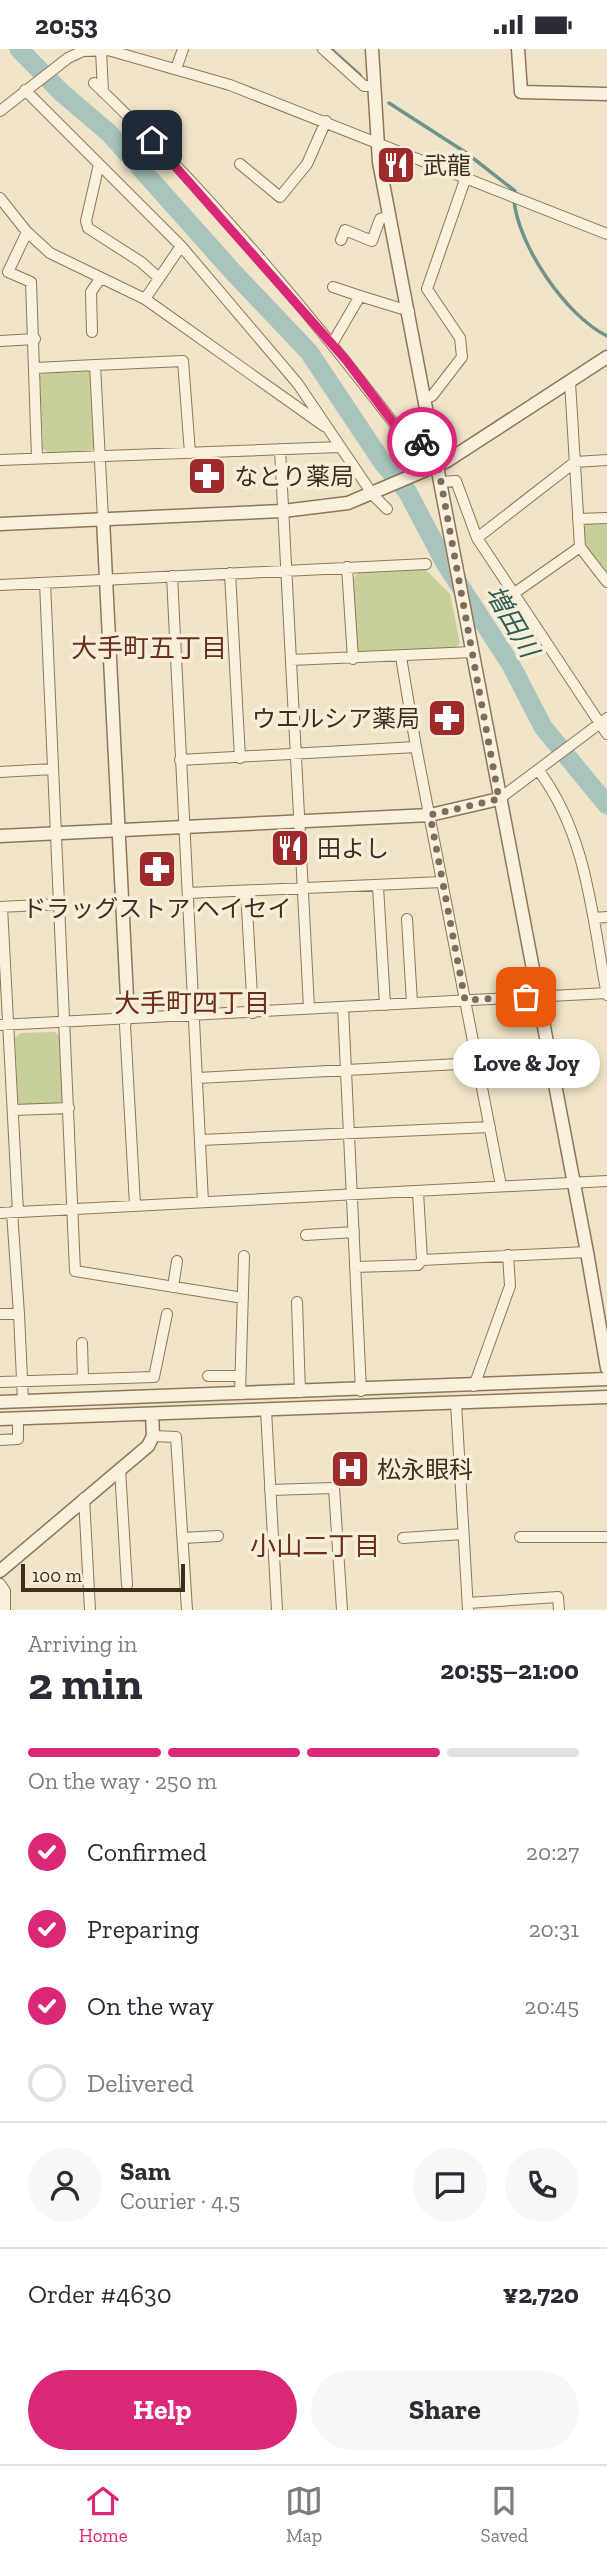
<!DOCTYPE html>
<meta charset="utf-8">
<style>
body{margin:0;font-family:"Zilla Slab","Noto Sans JP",serif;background:#f7f7f7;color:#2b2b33;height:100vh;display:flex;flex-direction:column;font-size:26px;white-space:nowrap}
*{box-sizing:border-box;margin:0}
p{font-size:23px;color:#7c7c81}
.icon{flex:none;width:38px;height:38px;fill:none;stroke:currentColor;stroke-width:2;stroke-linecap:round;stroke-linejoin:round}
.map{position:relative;height:1561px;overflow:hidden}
.sheet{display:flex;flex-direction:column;background:#fff;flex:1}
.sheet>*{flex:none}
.scale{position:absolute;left:21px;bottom:18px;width:164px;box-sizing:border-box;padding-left:7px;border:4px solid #3d2e20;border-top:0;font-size:19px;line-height:24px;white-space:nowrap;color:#3d2e20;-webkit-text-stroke:5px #f7eed8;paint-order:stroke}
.pin{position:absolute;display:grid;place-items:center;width:60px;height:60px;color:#fff;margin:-30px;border-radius:14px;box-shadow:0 4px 10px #0006}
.courier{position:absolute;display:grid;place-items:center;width:70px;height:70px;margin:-35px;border:5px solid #db2777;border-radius:50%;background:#fff;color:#222;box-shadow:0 2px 9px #0007}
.bubble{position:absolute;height:49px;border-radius:24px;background:#fff;box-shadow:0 4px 10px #0003;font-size:23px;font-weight:700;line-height:49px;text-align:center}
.summary em{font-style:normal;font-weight:700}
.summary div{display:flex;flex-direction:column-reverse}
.summary{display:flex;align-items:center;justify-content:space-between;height:119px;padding:0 28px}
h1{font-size:46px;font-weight:700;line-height:52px}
.bar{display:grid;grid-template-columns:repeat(4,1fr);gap:10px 7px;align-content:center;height:84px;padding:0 28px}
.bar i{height:9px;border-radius:5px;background:#e1e1e2}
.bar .current{background:#db2777}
.bar p{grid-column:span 4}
.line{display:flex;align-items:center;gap:18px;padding:0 28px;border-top:2px solid #e1e1e2}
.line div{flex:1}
.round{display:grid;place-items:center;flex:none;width:74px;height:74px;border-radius:37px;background:#f7f7f7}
ol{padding:0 28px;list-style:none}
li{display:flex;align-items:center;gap:21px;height:77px}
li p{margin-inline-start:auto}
li .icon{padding:7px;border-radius:50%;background:#db2777;color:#fff;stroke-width:4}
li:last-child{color:#7c7c81}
li i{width:38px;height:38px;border:4px solid #e1e1e2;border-radius:50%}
.button{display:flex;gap:14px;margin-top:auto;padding:14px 28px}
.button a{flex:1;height:80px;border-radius:42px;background:#db2777;color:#fff;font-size:28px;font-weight:700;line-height:80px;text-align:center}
.button a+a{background:#f7f7f7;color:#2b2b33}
.status{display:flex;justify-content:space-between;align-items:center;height:49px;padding:0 35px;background:#fff;direction:ltr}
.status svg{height:19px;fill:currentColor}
.dock{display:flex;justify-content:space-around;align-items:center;height:98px;border-top:2px solid #e1e1e2;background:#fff;font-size:19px;color:#7c7c81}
.dock a{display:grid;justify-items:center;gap:4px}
.dock .current{color:#db2777}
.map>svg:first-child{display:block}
.green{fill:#c9cf9b}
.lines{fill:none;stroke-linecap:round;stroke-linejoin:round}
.stream{stroke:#6f938a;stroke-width:3.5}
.river{stroke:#a9c4bc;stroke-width:19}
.minor-casing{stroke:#8d765c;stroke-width:12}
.tertiary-casing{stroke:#8d765c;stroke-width:15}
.minor{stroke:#faf1dc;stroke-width:10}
.tertiary{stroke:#faf1dc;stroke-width:12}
.done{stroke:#7c6e5b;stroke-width:7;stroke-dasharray:0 12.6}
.route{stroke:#db2777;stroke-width:9}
.labels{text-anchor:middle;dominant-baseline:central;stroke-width:7;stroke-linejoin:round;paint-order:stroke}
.poi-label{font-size:24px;fill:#3d2e20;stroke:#f7eed8;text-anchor:start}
.water-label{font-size:26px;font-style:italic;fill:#2f5d5a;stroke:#f7eed8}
.neighbourhood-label{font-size:26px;fill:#6b2e1e;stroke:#f7eed8}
</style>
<div class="status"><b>20:53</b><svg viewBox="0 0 49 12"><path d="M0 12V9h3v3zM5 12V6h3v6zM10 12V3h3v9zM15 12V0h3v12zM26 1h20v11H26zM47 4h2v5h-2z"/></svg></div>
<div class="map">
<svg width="607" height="1561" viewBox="0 0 607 1561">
<rect width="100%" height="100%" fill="#f0e4c8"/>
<path class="green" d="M90 322 95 398 89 404 49 405 43 400 40 327 44 323Z
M607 473V526L585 497 584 478 588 474Z
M425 520 450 545 460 594 456 598 366 605 356 600 354 529 360 522Z
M55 983 61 988 64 1053 61 1056 22 1057 18 1054 15 989 20 984Z"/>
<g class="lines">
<path class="stream" d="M331 0 360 26
M389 54 465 103 515 142
M514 152C519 197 565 266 607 287"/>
<path class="river" d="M19 0 62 44 109 84 234 224 309 303 383 414 407 442 445 514 510 614 543 678 607 756"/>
<g class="minor-casing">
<path id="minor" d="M323 0 364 37H373
M101 1 103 43
M176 20 183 0
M94 34C214 148 321 277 420 409
M25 41 181 197 298 335 373 446 387 460
M0 62 68 9 83 2 108 1 230 36 607 185
M99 115 86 172 88 179 141 213 159 229
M240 115 280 148 307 115 326 72
M0 149 27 183 8 223 31 233 37 409
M27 183 50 204 145 250 324 377
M341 191 345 181 372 192 380 170 390 167
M333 238 360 247
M145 250 181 197
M92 283 91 243 100 230
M0 292 35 290
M332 295 360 247 409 262
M95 316 183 312 190 404
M36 319 95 316 103 470
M570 333 580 498 607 533
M425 349 432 347 462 308 460 289 427 240 466 128
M407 392 434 395
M280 400 309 959
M0 411 340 398
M440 433 456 432 477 489 607 685
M578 470 607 469
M477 489 575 413 607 411
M347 518 353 610
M230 524 240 709
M172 527 203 1153
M45 534 75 1222 243 1249
M0 536 426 515
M513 545 580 498
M401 608 416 698 501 1137
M291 611 473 603
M180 711 416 698
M539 722C588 788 592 869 607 946
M0 723 53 720
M499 750 607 669
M378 837 385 956
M246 842 253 964
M188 844 442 833
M0 858 60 855
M2 858 18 1163
M594 869 607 868
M407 870 412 954
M343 958 361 1342
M128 969 125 976 135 1156
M0 976 607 944
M198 1029 477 1014
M13 1061 69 1059
M201 1091 490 1078
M418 1143 422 1211 587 1203
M0 1164 607 1132
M306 1186 354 1183
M355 1218 418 1216 422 1211
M173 1238 177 1212
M297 1253 300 1343
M0 1265H19L12 1163
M19 1265 23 1352
M82 1294 83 1330
M208 1327H240
M0 1333 154 1328 167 1265
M474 1337 510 1237 508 1206
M240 1345 244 1207
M456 1354 468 1561
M266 1361 277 1561
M153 1387 176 1388 187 1561
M0 1391 18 1390V1369
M120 1420 127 1536
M270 1441 334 1439 342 1561
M84 1449 90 1561
M520 1488H607
M183 1489 218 1487
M403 1489 463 1485
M0 1535 5 1542V1561
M468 1554 558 1548 559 1561"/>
</g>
<g class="tertiary-casing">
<path id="tertiary" d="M372 0 379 113 587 1203 607 1319
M518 0 521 43 607 45
M103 470 128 969
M0 475 283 462 348 454 447 412 607 308
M0 787 430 766 499 750
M0 1353 607 1330
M0 1370 607 1348
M0 1522 148 1397 153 1387 152 1365"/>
</g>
<use href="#minor" class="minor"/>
<use href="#tertiary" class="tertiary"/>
</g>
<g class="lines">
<path class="done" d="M422 393 434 395 499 750 430 766 465 951 526 948"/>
<path class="route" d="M152 91 346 311 407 392 422 393"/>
</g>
<defs>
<g id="restaurant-square" transform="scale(2.0125)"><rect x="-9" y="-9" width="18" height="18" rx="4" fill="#9e2a2b" stroke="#f7eed8"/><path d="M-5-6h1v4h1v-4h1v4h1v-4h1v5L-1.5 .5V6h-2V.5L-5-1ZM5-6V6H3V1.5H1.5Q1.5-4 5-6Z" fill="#fff"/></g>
<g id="pharmacy-square" transform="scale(2.0125)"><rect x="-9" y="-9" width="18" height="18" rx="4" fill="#9e2a2b" stroke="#f7eed8"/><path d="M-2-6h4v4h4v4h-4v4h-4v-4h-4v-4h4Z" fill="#fff"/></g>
<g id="hospital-square" transform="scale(2.0125)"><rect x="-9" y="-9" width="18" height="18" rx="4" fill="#9e2a2b" stroke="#f7eed8"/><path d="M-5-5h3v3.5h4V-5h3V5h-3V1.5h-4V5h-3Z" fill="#fff"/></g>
</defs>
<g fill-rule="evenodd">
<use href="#restaurant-square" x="396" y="116"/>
<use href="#pharmacy-square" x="207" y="427"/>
<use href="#pharmacy-square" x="447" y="669"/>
<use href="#restaurant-square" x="290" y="799"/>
<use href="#pharmacy-square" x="157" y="820"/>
<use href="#hospital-square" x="350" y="1420"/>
</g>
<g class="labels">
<g class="poi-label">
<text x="423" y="116">武龍</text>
<text x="234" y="427">なとり薬局</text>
<text x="420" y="669" text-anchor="end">ウエルシア薬局</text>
<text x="317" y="799">田よし</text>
<text x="157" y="859" text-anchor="middle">ドラッグストア ヘイセイ</text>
<text x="377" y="1420">松永眼科</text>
</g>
<g class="water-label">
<text transform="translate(512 572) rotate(60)">増田川</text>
</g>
<g class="neighbourhood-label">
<text x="149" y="599">大手町五丁目</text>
<text x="192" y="954">大手町四丁目</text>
<text x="315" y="1497">小山二丁目</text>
</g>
</g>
</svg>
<div class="scale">100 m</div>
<div class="pin" style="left:526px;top:948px;background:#ea580c"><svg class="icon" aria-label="bag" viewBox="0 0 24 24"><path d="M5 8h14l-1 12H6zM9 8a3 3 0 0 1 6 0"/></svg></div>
<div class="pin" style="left:152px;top:91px;background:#1f2937"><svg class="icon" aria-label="home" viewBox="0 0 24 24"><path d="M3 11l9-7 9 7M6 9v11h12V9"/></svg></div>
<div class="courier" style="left:422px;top:393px"><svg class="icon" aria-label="bike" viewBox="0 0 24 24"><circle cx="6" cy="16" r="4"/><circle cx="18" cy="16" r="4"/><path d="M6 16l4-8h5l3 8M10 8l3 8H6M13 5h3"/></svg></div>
<div class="bubble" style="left:453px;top:990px;width:147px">Love &amp; Joy</div>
</div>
<section class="sheet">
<div class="summary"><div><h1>2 min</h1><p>Arriving in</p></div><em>20:55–21:00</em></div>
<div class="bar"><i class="current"></i><i class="current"></i><i class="current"></i><i></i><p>On the way · 250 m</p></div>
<ol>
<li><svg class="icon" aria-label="check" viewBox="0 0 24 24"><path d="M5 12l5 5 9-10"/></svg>Confirmed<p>20:27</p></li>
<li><svg class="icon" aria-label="check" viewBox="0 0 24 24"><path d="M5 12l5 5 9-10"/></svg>Preparing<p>20:31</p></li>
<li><svg class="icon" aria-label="check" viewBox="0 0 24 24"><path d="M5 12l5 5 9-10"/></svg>On the way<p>20:45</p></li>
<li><i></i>Delivered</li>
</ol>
<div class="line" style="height:126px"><a class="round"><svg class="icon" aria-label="person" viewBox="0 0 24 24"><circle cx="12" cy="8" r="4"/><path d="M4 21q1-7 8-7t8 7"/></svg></a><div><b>Sam</b><p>Courier · 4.5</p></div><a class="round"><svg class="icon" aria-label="chat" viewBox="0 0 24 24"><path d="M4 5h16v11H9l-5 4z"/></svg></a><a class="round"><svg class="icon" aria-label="phone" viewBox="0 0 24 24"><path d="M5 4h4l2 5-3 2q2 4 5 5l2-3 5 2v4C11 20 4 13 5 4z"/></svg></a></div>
<div class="line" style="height:91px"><div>Order #4630</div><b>¥2,720</b></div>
<div class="button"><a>Help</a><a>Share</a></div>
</section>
<nav class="dock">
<a class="current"><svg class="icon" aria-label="home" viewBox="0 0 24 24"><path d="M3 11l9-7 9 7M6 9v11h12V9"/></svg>Home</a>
<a><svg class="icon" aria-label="map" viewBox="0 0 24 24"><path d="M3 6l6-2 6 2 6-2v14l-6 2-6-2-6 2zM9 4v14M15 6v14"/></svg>Map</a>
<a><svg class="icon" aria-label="saved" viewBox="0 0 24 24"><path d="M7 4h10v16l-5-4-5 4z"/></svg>Saved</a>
</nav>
